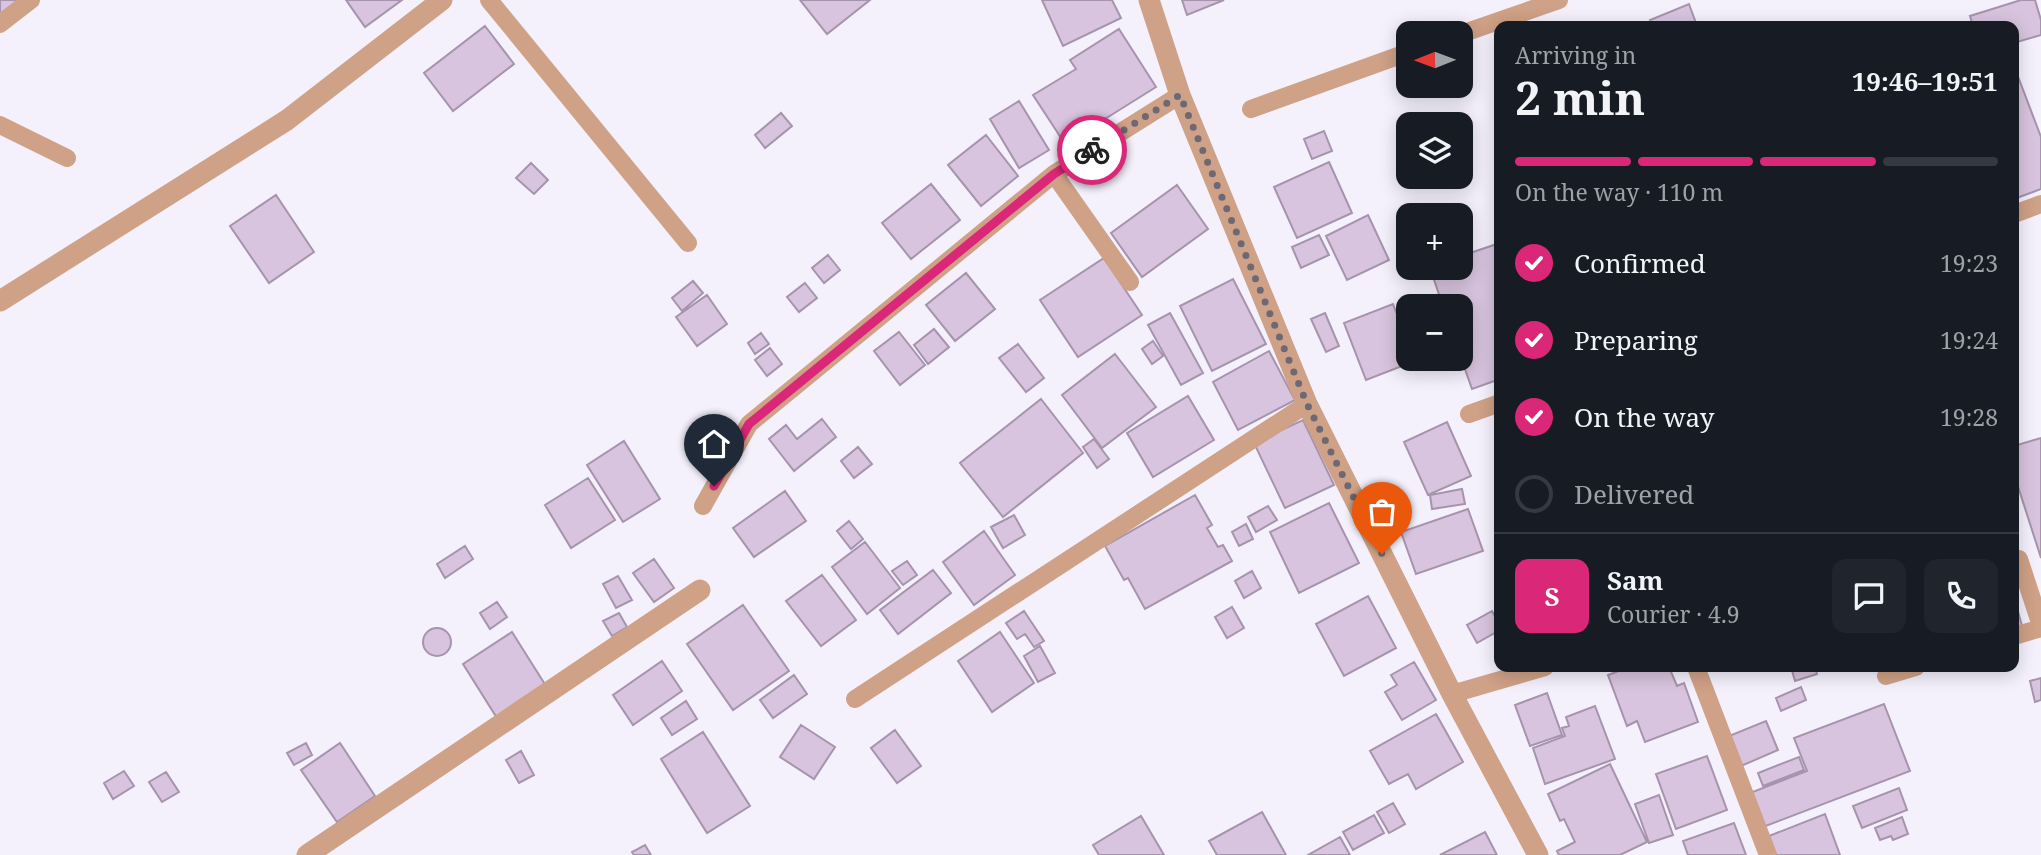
<!DOCTYPE html>
<meta charset="utf-8">
<style>
body{margin:0;font-family:"Noto Serif",serif;background:#20242c;color:#f1f3f6;height:100vh;display:flex;flex-direction:column;font-size:26px;white-space:nowrap}
*{box-sizing:border-box;margin:0}
p{font-size:23px;color:#9ea1a6}
.icon{flex:none;width:38px;height:38px;fill:none;stroke:currentColor;stroke-width:2;stroke-linecap:round;stroke-linejoin:round}
.map{position:relative;flex:1;overflow:hidden}
.side{position:absolute;left:1494px;top:21px;width:525px;height:651px;display:flex;flex-direction:column;background:#171b24;border-radius:14px;box-shadow:0 4px 18px #0003}
.side>*{flex:none}
.needle{width:46px;rotate:269deg}
.tools{position:absolute;left:1396px;top:21px;display:grid;gap:14px}
.tools a{display:grid;place-items:center;width:77px;height:77px;border-radius:14px;background:#171b24;box-shadow:0 4px 18px #0003;font-size:35px}
.pin{position:absolute;display:grid;place-items:center;width:60px;height:60px;color:#fff;margin:-72px -30px;border-radius:50% 50% 50% 0;rotate:-45deg;box-shadow:0 0 7px #0007}
.pin .icon{rotate:45deg}
.courier{position:absolute;display:grid;place-items:center;width:70px;height:70px;margin:-35px;border:5px solid #db2777;border-radius:50%;background:#fff;color:#222;box-shadow:0 2px 9px #0007}
.headline em{font-style:normal;font-weight:700}
.headline div{display:flex;flex-direction:column-reverse}
.headline{display:flex;align-items:center;justify-content:space-between;height:119px;padding:0 21px}
h1{font-size:46px;font-weight:700;line-height:52px}
.bar{display:grid;grid-template-columns:repeat(4,1fr);gap:10px 7px;align-content:center;height:84px;padding:0 21px}
.bar i{height:9px;border-radius:5px;background:#363941}
.bar .selected{background:#db2777}
.bar p{grid-column:span 4}
.line{display:flex;align-items:center;gap:18px;padding:0 21px;border-top:2px solid #363941}
.line div{flex:1}
.round{display:grid;place-items:center;flex:none;width:74px;height:74px;border-radius:14px;background:#20242c}
ol{padding:0 21px;list-style:none}
li{display:flex;align-items:center;gap:21px;height:77px}
li p{margin-inline-start:auto}
li .icon{padding:7px;border-radius:50%;background:#db2777;color:#fff;stroke-width:4}
li:last-child{color:#9ea1a6}
li i{width:38px;height:38px;border:4px solid #363941;border-radius:50%}
.map>svg:first-child{display:block}
.building{fill:#d8c4de;stroke:#a693ac;stroke-width:2}
.lines{fill:none;stroke-linecap:round;stroke-linejoin:round}
.lane{stroke:#cfa186;stroke-width:18}
.street{stroke:#cfa186;stroke-width:21}
.done{stroke:#6c6974;stroke-width:7;stroke-dasharray:0 12.6}
.route{stroke:#db2777;stroke-width:9}
</style>
<div class="map">
<svg width="2041" height="855" viewBox="0 0 2041 855">
<rect width="100%" height="100%" fill="#f4f1fd"/>
<path class="building" d="M0 0H15L17 2 0 16Z
M346 0H402L365 27Z
M800 0H870L827 34Z
M1042 0H1112L1121 18 1063 46Z
M1182 0H1224L1187 15Z
M2021 0H2035L2041 20V35L2014 43V26H1973L1970 16Z
M1689 4 1697 26H1652L1650 20Z
M485 26 514 64 453 111 424 73Z
M1119 29 1156 87 1065 144 1033 95 1076 69 1070 60Z
M2014 66 2041 137V189L2014 199Z
M1019 101 1049 150 1019 168 990 119Z
M781 113 792 126 765 148 755 135Z
M1324 131 1332 151 1312 159 1304 139Z
M986 135 1018 176 981 206 948 165Z
M1329 162 1352 213 1297 238 1274 187Z
M531 163 548 180 534 194 516 178Z
M931 184 960 220 911 259 882 223Z
M1177 185 1208 229 1142 277 1111 233Z
M276 195 314 252 269 283 230 226Z
M1368 215 1389 260 1347 280 1326 236Z
M1319 235 1329 255 1301 268 1292 247Z
M1500 243V379L1472 389 1461 358V306H1443L1430 268H1461V256Z
M828 255 840 270 824 283 812 268Z
M1104 258 1142 315 1078 357 1040 300Z
M966 273 995 309 955 341 926 305Z
M1233 279 1266 344 1212 371 1180 306Z
M693 281 703 293 682 311 672 298Z
M805 283 817 298 799 312 787 297Z
M707 295 727 324 697 346 676 317Z
M1393 304 1409 346V359L1415 361 1366 380 1344 323Z
M1170 313 1203 373 1181 385 1148 325Z
M1325 313 1339 346 1326 352 1311 319Z
M934 329 949 347 928 364 914 345Z
M899 332 925 365 900 385 874 351Z
M761 333 769 344 755 354 748 343Z
M1153 341 1163 356 1152 364 1142 349Z
M1018 344 1044 378 1026 392 999 358Z
M770 348 782 364 767 376 755 360Z
M1269 351 1295 400 1238 430 1213 382Z
M1115 354 1156 407 1102 448 1062 395Z
M1188 396 1214 440 1153 477 1127 433Z
M1041 399 1083 453 1003 517 960 463Z
M822 419 836 437 794 471 769 439 786 425 797 439Z
M1303 420 1334 485 1285 508 1254 443Z
M1447 422 1471 476 1428 495 1404 442Z
M2041 438V558L2014 474V446Z
M1094 439 1109 459 1097 468 1083 447Z
M624 441 660 499 623 522 587 465Z
M858 447 872 464 854 478 841 461Z
M588 478 615 520 571 548 545 505Z
M1462 489 1465 504 1432 509 1430 495Z
M785 491 806 521 754 557 733 528Z
M1195 495 1212 525 1207 528 1218 547 1223 545 1232 561 1145 609 1128 578 1124 580 1105 546Z
M1405 495 1406 517H1386L1385 496Z
M1329 503 1359 563 1299 593 1270 532Z
M1268 506 1277 520 1256 532 1248 517Z
M1468 509 1483 551 1416 574 1401 532Z
M1014 515 1025 535 1003 548 991 527Z
M849 521 863 539 851 549 837 531Z
M1246 524 1253 539 1239 546 1232 532Z
M984 531 1015 575 974 605 943 562Z
M865 542 900 588 867 614 832 567Z
M465 546 473 559 445 578 437 564Z
M654 559 674 588 654 602 633 573Z
M907 561 917 575 903 585 892 571Z
M933 570 951 593 898 634 880 610Z
M1252 571 1261 588 1244 598 1235 581Z
M822 575 856 620 821 646 786 601Z
M618 576 632 600 616 608 603 584Z
M1368 596 1396 648 1344 676 1316 624Z
M2014 597 2022 626 2014 628Z
M497 602 507 617 490 629 480 613Z
M743 605 789 671 733 710 687 644Z
M1232 607 1244 628 1227 638 1215 617Z
M1024 611 1044 641 1034 647 1025 634 1017 639 1006 623Z
M1492 611 1500 625V630L1477 643 1467 625Z
M619 613 627 627 612 636 603 621Z
M423 642a14 14 0 1 1 28 0a14 14 0 1 1-28 0Z
M512 632 546 686 497 718 463 664Z
M1000 632 1034 683 992 712 958 661Z
M1040 646 1055 673 1038 682 1024 656Z
M662 661 682 691 633 725 613 695Z
M1414 662 1436 700 1402 720 1385 692 1397 685 1391 675Z
M1629 667H1669L1677 686 1684 683 1698 722 1645 742 1637 721 1627 726 1608 675Z
M1791 667H1815L1817 674 1795 681Z
M794 675 807 694 773 718 760 700Z
M2041 678V700L2035 702 2030 681Z
M1801 687 1806 700 1781 711 1776 698Z
M1547 693 1562 735 1530 746 1515 705Z
M686 701 697 719 672 735 661 718Z
M1884 704 1910 771 1763 827 1750 793 1807 771 1794 738Z
M1595 706 1615 759 1545 784 1533 748 1565 736 1562 728 1569 726 1566 717Z
M1436 714 1463 762 1416 789 1408 774 1389 784 1370 751Z
M1766 721 1778 750 1741 766 1729 736Z
M801 725 835 747 814 779 780 757Z
M895 730 921 766 897 783 871 748Z
M703 732 750 806 707 833 661 759Z
M306 743 312 755 294 765 287 753Z
M340 743 375 796 337 822 301 770Z
M521 751 534 775 519 783 506 760Z
M1707 756 1727 810 1676 829 1656 774Z
M1799 757 1804 770 1763 786 1758 773Z
M1610 764 1647 842 1620 855H1559L1557 851 1575 842 1564 819 1560 821 1548 794Z
M124 771 134 786 113 799 104 783Z
M166 772 179 792 162 802 149 782Z
M1899 788 1907 810 1862 828 1853 806Z
M1659 795 1673 835 1649 843 1635 804Z
M1393 803 1405 824 1389 833 1377 812Z
M1262 812 1286 855H1217L1209 841Z
M1825 814 1840 855H1776L1769 836Z
M1374 815 1384 833 1353 850 1343 832Z
M1141 816 1164 855H1099L1093 845Z
M1902 817 1908 834 1893 840 1891 836 1880 840 1875 828Z
M1734 823 1746 855H1688L1683 841Z
M1485 832 1497 855H1440Z
M1340 837 1350 855H1308Z
M645 845 651 855H634L632 852Z"/>
<g class="lines">
<path class="lane" d="M489 0 688 243
M0 24 31 0
M1461 34 1559 0
M1251 109 1409 52
M0 125 67 158
M1054 174 1130 282
M2014 214 2041 204
M1469 414 1500 403
M703 506 749 424 1054 174 1180 95
M2019 559 2041 626
M2014 636 2041 628
M1696 667 1768 855
M1886 676 1916 667
M1452 694 1545 667
M855 699 1307 404"/>
<path class="street" d="M1149 0 1180 95 1307 404 1452 694 1538 855
M0 301 287 120 442 0
M307 855 700 590"/>
</g>
<g class="lines">
<path class="done" d="M1092 150 1180 95 1307 404 1382 554"/>
<path class="route" d="M714 486 749 424 1054 174 1092 150"/>
</g>
</svg>
<div class="tools">
<a><svg class="needle" viewBox="-14 -14 28 28"><path d="M0-13l5 13h-10z" fill="#e53935"/><path d="M0 13l5-13h-10z" fill="#9ea1a6"/></svg></a>
<a><svg class="icon" aria-label="layers" viewBox="0 0 24 24"><path d="M12 4l9 5-9 5-9-5zM3 14l9 5 9-5"/></svg></a>
<a>+</a>
<a>−</a>
</div>
<div class="pin" style="left:1382px;top:554px;background:#ea580c"><svg class="icon" aria-label="bag" viewBox="0 0 24 24"><path d="M5 8h14l-1 12H6zM9 8a3 3 0 0 1 6 0"/></svg></div>
<div class="pin" style="left:714px;top:486px;background:#1f2937"><svg class="icon" aria-label="home" viewBox="0 0 24 24"><path d="M3 11l9-7 9 7M6 9v11h12V9"/></svg></div>
<div class="courier" style="left:1092px;top:150px"><svg class="icon" aria-label="bike" viewBox="0 0 24 24"><circle cx="6" cy="16" r="4"/><circle cx="18" cy="16" r="4"/><path d="M6 16l4-8h5l3 8M10 8l3 8H6M13 5h3"/></svg></div>
<section class="side">
<div class="headline"><div><h1>2 min</h1><p>Arriving in</p></div><em>19:46–19:51</em></div>
<div class="bar"><i class="selected"></i><i class="selected"></i><i class="selected"></i><i></i><p>On the way · 110 m</p></div>
<ol>
<li><svg class="icon" aria-label="check" viewBox="0 0 24 24"><path d="M5 12l5 5 9-10"/></svg>Confirmed<p>19:23</p></li>
<li><svg class="icon" aria-label="check" viewBox="0 0 24 24"><path d="M5 12l5 5 9-10"/></svg>Preparing<p>19:24</p></li>
<li><svg class="icon" aria-label="check" viewBox="0 0 24 24"><path d="M5 12l5 5 9-10"/></svg>On the way<p>19:28</p></li>
<li><i></i>Delivered</li>
</ol>
<div class="line" style="height:126px"><b class="round" style="background:#db2777;color:#fff">S</b><div><b>Sam</b><p>Courier · 4.9</p></div><a class="round"><svg class="icon" aria-label="chat" viewBox="0 0 24 24"><path d="M4 5h16v11H9l-5 4z"/></svg></a><a class="round"><svg class="icon" aria-label="phone" viewBox="0 0 24 24"><path d="M5 4h4l2 5-3 2q2 4 5 5l2-3 5 2v4C11 20 4 13 5 4z"/></svg></a></div>
</section>
</div>
